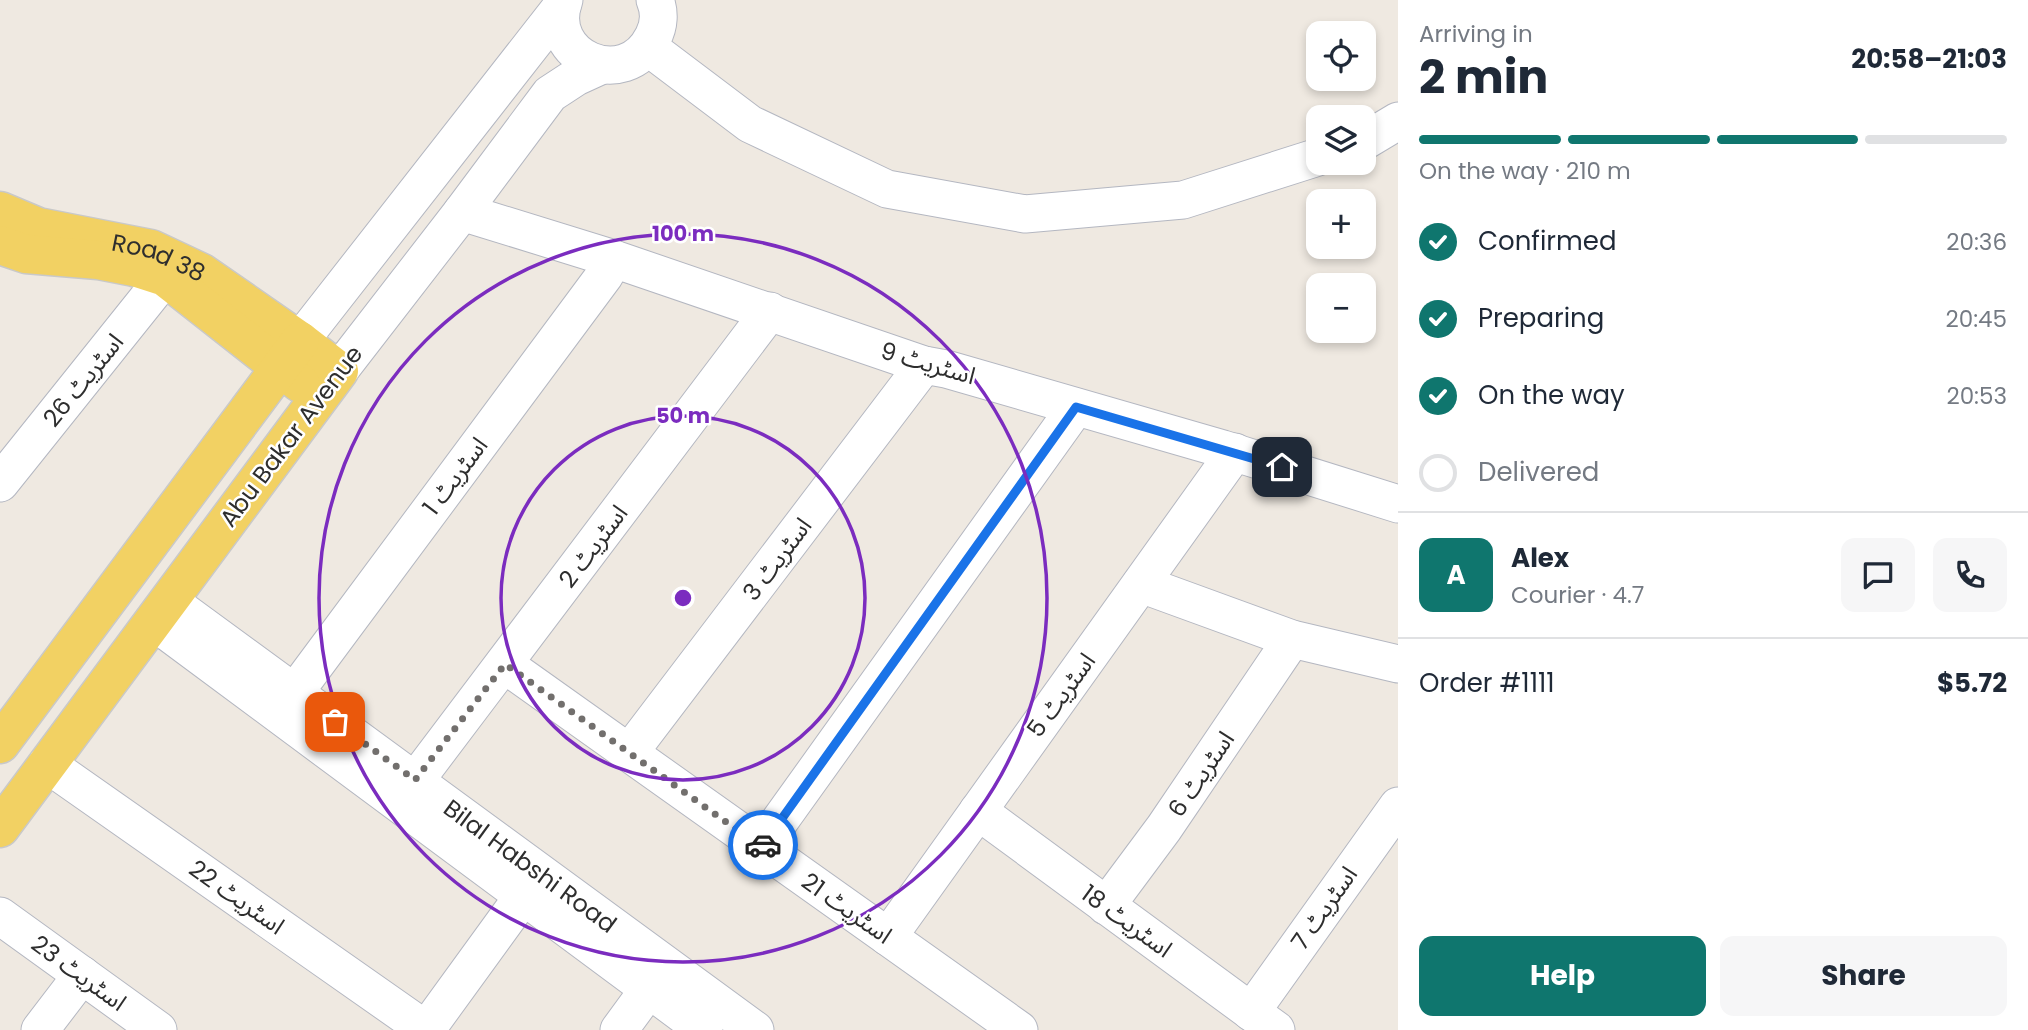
<!DOCTYPE html>
<meta charset="utf-8">
<style>
body{margin:0;font-family:Poppins,"Noto Sans Arabic",sans-serif;background:#f6f6f7;color:#1f2937;height:100vh;display:flex;flex-direction:column;font-size:26px;white-space:nowrap}
*{box-sizing:border-box;margin:0}
p{font-size:23px;color:#747a83}
.icon{flex:none;width:38px;height:38px;fill:none;stroke:currentColor;stroke-width:2;stroke-linecap:round;stroke-linejoin:round}
.map{position:relative;flex:1;overflow:hidden}
.sheet{display:flex;flex-direction:column;background:#fff;width:630px}
.sheet>*{flex:none}
.fabs{position:absolute;left:1306px;top:21px;display:grid;gap:14px}
.fabs a{display:grid;place-items:center;width:70px;height:70px;border-radius:14px;background:#fff;box-shadow:0 4px 10px #0003;font-size:35px}
.pin{position:absolute;display:grid;place-items:center;width:60px;height:60px;color:#fff;margin:-30px;border-radius:14px;box-shadow:0 4px 10px #0006}
.courier{position:absolute;display:grid;place-items:center;width:70px;height:70px;margin:-35px;border:5px solid #1a73e8;border-radius:50%;background:#fff;color:#222;box-shadow:0 2px 9px #0007}
.headline em{font-style:normal;font-weight:700}
.headline div{display:flex;flex-direction:column-reverse}
.headline{display:flex;align-items:center;justify-content:space-between;height:119px;padding:0 21px}
h1{font-size:46px;font-weight:700;line-height:52px}
.bar{display:grid;grid-template-columns:repeat(4,1fr);gap:10px 7px;align-content:center;height:84px;padding:0 21px}
.bar i{height:9px;border-radius:5px;background:#e0e1e3}
.bar .current{background:#0f766e}
.bar p{grid-column:span 4}
.line{display:flex;align-items:center;gap:18px;padding:0 21px;border-top:2px solid #e0e1e3}
.line div{flex:1}
.round{display:grid;place-items:center;flex:none;width:74px;height:74px;border-radius:14px;background:#f6f6f7}
ol{padding:0 21px;list-style:none}
li{display:flex;align-items:center;gap:21px;height:77px}
li p{margin-inline-start:auto}
li .icon{padding:7px;border-radius:50%;background:#0f766e;color:#fff;stroke-width:4}
li:last-child{color:#747a83}
li i{width:38px;height:38px;border:4px solid #e0e1e3;border-radius:50%}
.button{display:flex;gap:14px;margin-top:auto;padding:14px 21px}
.button a{flex:1;height:80px;border-radius:14px;background:#0f766e;color:#fff;font-size:28px;font-weight:700;line-height:80px;text-align:center}
.button a+a{background:#f6f6f7;color:#1f2937}
main{display:flex;flex:1;min-height:0}
.map>svg:first-child{display:block}
.lines{fill:none;stroke-linecap:round;stroke-linejoin:round}
.minor-casing{stroke:#b4b7c1;stroke-width:39}
.major-casing{stroke:#c9c9c9;stroke-width:41}
.minor{stroke:#fff;stroke-width:37}
.major{stroke:#f2d163;stroke-width:38}
.done{stroke:#726f6d;stroke-width:7;stroke-dasharray:0 12.6}
.route{stroke:#1a73e8;stroke-width:9}
.ring{fill:none;stroke:#7b2cbf;stroke-width:3.5}
.labels{text-anchor:middle;dominant-baseline:central;stroke-width:5;stroke-linejoin:round;paint-order:stroke}
.street-label{font-size:24px;fill:#2e2e2e;stroke:#fff}
.centre{fill:#7b2cbf;stroke:#fff;stroke-width:3.5}
.ring-label{font-size:21px;text-anchor:middle;font-weight:bold;fill:#7b2cbf;stroke:#fff;stroke-width:5;stroke-linejoin:round;paint-order:stroke}
</style>
<main>
<div class="map">
<svg width="1398" height="1030" viewBox="0 0 1398 1030">
<rect width="100%" height="100%" fill="#efe9e1"/>
<g class="lines">
<g class="minor-casing">
<g id="minor">
<path d="M564 0C543 57 625 93 653 37 659 26 660 12 655 0"/>
<path d="M648 47 750 124 887 189 1025 214 1183 200 1318 157"/>
<path d="M1363 142 1398 121"/>
<path d="M462 212 614 259 924 365 946 369 1223 449 1398 504"/>
<path d="M300 341 562 6"/>
<path d="M339 371 462 212 550 94 576 77 600 66"/>
<path d="M0 483 165 277"/>
<path d="M1141 584 1292 639 1398 664"/>
<path id="s1" d="M169 601 755 1030"/>
<path d="M157 624 704 1030"/>
<path d="M504 664 1019 1030"/>
<path d="M295 692 604 276 614 259"/>
<path d="M629 753 924 365"/>
<path d="M47 764 426 1030"/>
<path d="M415 781 770 311"/>
<path d="M978 811 1276 1030"/>
<path d="M761 847 1076 407"/>
<path d="M1106 906 1164 828 1292 639"/>
<path d="M0 916 158 1030"/>
<path d="M888 937 1235 452"/>
<path d="M1251 1012 1398 806"/>
<path d="M40 1030 82 975"/>
<path d="M426 1030 524 895"/>
<path d="M619 1030 649 989"/>
</g>
</g>
<g class="major-casing">
<g id="major">
<path id="s2" d="M0 211 38 227 151 249 202 273 300 341 339 371 0 828"/>
<path d="M0 245 26 254 98 260 134 267 165 277 300 383"/>
<path d="M0 744 300 341"/>
</g>
</g>
<use href="#minor" class="minor"/>
<use href="#major" class="major"/>
</g>
<g class="lines">
<path class="done" d="M335 722 415 780 505 664 761 847 763 845"/>
<path class="route" d="M763 845 1076 407 1282 467"/>
</g>
<g class="ring">
<circle cx="683" cy="598" r="182"/>
<circle cx="683" cy="598" r="364"/>
</g>
<g class="labels">
<g class="street-label">
<text stroke="none"><textPath href="#s2" startOffset="166">Road 38</textPath></text>
<text transform="translate(928 363) rotate(16)">اسٹریٹ 9</text>
<text transform="translate(83 380) rotate(-51)">اسٹریٹ 26</text>
<text transform="translate(291 436) rotate(-53)">Abu Bakar Avenue</text>
<text transform="translate(455 476) rotate(-53)">اسٹریٹ 1</text>
<text transform="translate(593 546) rotate(-53)">اسٹریٹ 2</text>
<text transform="translate(777 559) rotate(-53)">اسٹریٹ 3</text>
<text transform="translate(1061 695) rotate(-54)">اسٹریٹ 5</text>
<text transform="translate(1201 774) rotate(-56)">اسٹریٹ 6</text>
<text stroke="none"><textPath href="#s1" startOffset="448">Bilal Habshi Road</textPath></text>
<text transform="translate(237 897) rotate(35)">اسٹریٹ 22</text>
<text transform="translate(847 908) rotate(35)">اسٹریٹ 21</text>
<text transform="translate(1324 908) rotate(-55)">اسٹریٹ 7</text>
<text transform="translate(1127 921) rotate(36)">اسٹریٹ 18</text>
<text transform="translate(79 973) rotate(36)">اسٹریٹ 23</text>
</g>
</g>
<circle cx="683" cy="598" r="10" class="centre"/>
<g class="ring-label">
<text x="683" y="241">100 m</text>
<text x="683" y="423">50 m</text>
</g>
</svg>
<div class="fabs">
<a><svg class="icon" aria-label="locate" viewBox="0 0 24 24"><circle cx="12" cy="12" r="6"/><path d="M12 2v4M12 18v4M2 12h4M18 12h4"/></svg></a>
<a><svg class="icon" aria-label="layers" viewBox="0 0 24 24"><path d="M12 4l9 5-9 5-9-5zM3 14l9 5 9-5"/></svg></a>
<a>+</a>
<a>−</a>
</div>
<div class="pin" style="left:335px;top:722px;background:#ea580c"><svg class="icon" aria-label="bag" viewBox="0 0 24 24"><path d="M5 8h14l-1 12H6zM9 8a3 3 0 0 1 6 0"/></svg></div>
<div class="pin" style="left:1282px;top:467px;background:#1f2937"><svg class="icon" aria-label="home" viewBox="0 0 24 24"><path d="M3 11l9-7 9 7M6 9v11h12V9"/></svg></div>
<div class="courier" style="left:763px;top:845px"><svg class="icon" aria-label="car" viewBox="0 0 24 24"><path d="M5 17H2v-5l4-1 3-4h7l3 4 3 1v5h-3M9 17h6M6 11h13"/><circle cx="7" cy="17" r="2"/><circle cx="17" cy="17" r="2"/></svg></div>
</div>
<section class="sheet">
<div class="headline"><div><h1>2 min</h1><p>Arriving in</p></div><em>20:58–21:03</em></div>
<div class="bar"><i class="current"></i><i class="current"></i><i class="current"></i><i></i><p>On the way · 210 m</p></div>
<ol>
<li><svg class="icon" aria-label="check" viewBox="0 0 24 24"><path d="M5 12l5 5 9-10"/></svg>Confirmed<p>20:36</p></li>
<li><svg class="icon" aria-label="check" viewBox="0 0 24 24"><path d="M5 12l5 5 9-10"/></svg>Preparing<p>20:45</p></li>
<li><svg class="icon" aria-label="check" viewBox="0 0 24 24"><path d="M5 12l5 5 9-10"/></svg>On the way<p>20:53</p></li>
<li><i></i>Delivered</li>
</ol>
<div class="line" style="height:126px"><b class="round" style="background:#0f766e;color:#fff">A</b><div><b>Alex</b><p>Courier · 4.7</p></div><a class="round"><svg class="icon" aria-label="chat" viewBox="0 0 24 24"><path d="M4 5h16v11H9l-5 4z"/></svg></a><a class="round"><svg class="icon" aria-label="phone" viewBox="0 0 24 24"><path d="M5 4h4l2 5-3 2q2 4 5 5l2-3 5 2v4C11 20 4 13 5 4z"/></svg></a></div>
<div class="line" style="height:91px"><div>Order #1111</div><b>$5.72</b></div>
<div class="button"><a>Help</a><a>Share</a></div>
</section>
</main>
